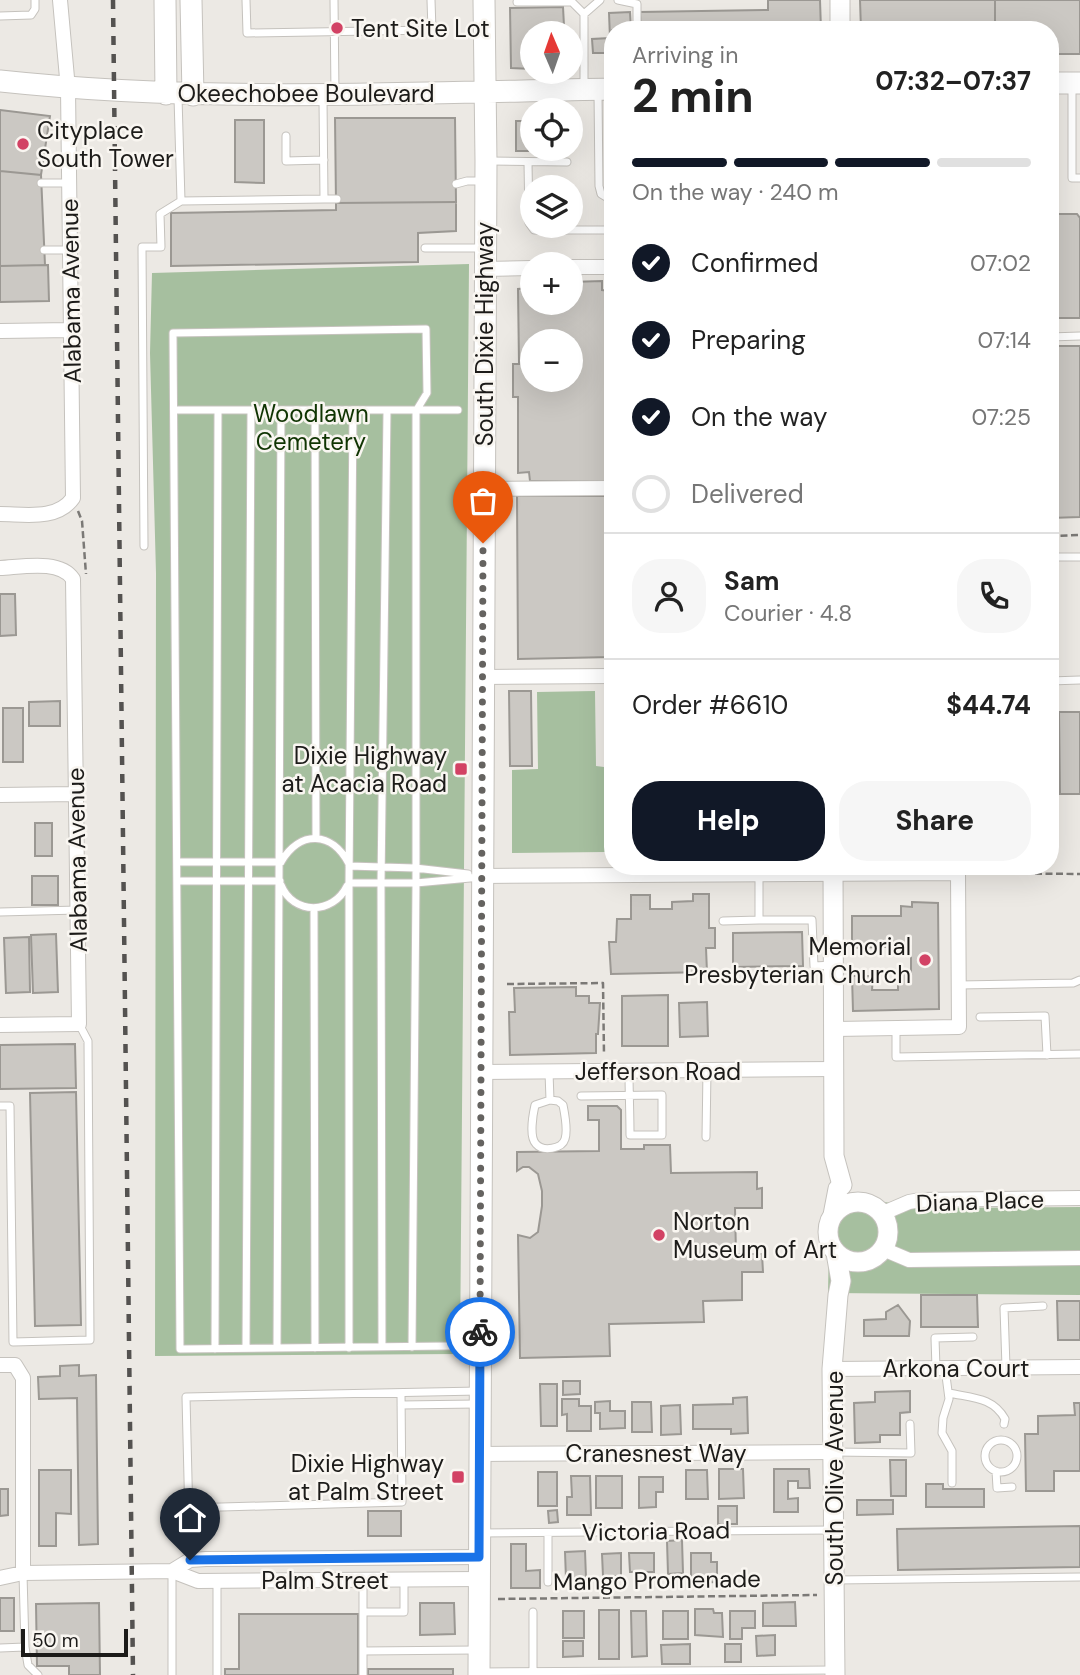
<!DOCTYPE html>
<meta charset="utf-8">
<style>
body{margin:0;font-family:"DM Sans",sans-serif;background:#f6f6f6;color:#222;height:100vh;display:flex;flex-direction:column;font-size:26px;white-space:nowrap}
*{box-sizing:border-box;margin:0}
p{font-size:23px;color:#767676}
.icon{flex:none;width:38px;height:38px;fill:none;stroke:currentColor;stroke-width:2;stroke-linecap:round;stroke-linejoin:round}
.map{position:relative;flex:1;overflow:hidden}
.sheet{position:absolute;left:604px;top:21px;width:455px;height:854px;display:flex;flex-direction:column;background:#fff;border-radius:28px;box-shadow:0 7px 28px #0002}
.sheet>*{flex:none}
.needle{width:46px;rotate:358deg}
.fabs{position:absolute;left:520px;top:21px;display:grid;gap:14px}
.fabs a{display:grid;place-items:center;width:63px;height:63px;border-radius:50%;background:#fff;box-shadow:0 7px 28px #0002;font-size:35px}
.scale{position:absolute;left:21px;bottom:18px;width:107px;box-sizing:border-box;padding-left:7px;border:4px solid #1c1b19;border-top:0;font-size:19px;line-height:24px;white-space:nowrap;color:#1c1b19;-webkit-text-stroke:5px #f9f6f1;paint-order:stroke}
.pin{position:absolute;display:grid;place-items:center;width:60px;height:60px;color:#fff;margin:-72px -30px;border-radius:50% 50% 50% 0;rotate:-45deg;box-shadow:0 0 7px #0007}
.pin .icon{rotate:45deg}
.courier{position:absolute;display:grid;place-items:center;width:70px;height:70px;margin:-35px;border:5px solid #1a73e8;border-radius:50%;background:#fff;color:#222;box-shadow:0 2px 9px #0007}
.summary em{font-style:normal;font-weight:700}
.summary div{display:flex;flex-direction:column-reverse}
.summary{display:flex;align-items:center;justify-content:space-between;height:119px;padding:0 28px}
h1{font-size:46px;font-weight:700;line-height:52px}
.bar{display:grid;grid-template-columns:repeat(4,1fr);gap:10px 7px;align-content:center;height:84px;padding:0 28px}
.bar i{height:9px;border-radius:5px;background:#e0e0e0}
.bar .current{background:#111827}
.bar p{grid-column:span 4}
.line{display:flex;align-items:center;gap:18px;padding:0 28px;border-top:2px solid #e0e0e0}
.line div{flex:1}
.round{display:grid;place-items:center;flex:none;width:74px;height:74px;border-radius:28px;background:#f6f6f6}
ol{padding:0 28px;list-style:none}
li{display:flex;align-items:center;gap:21px;height:77px}
li p{margin-inline-start:auto}
li .icon{padding:7px;border-radius:50%;background:#111827;color:#fff;stroke-width:4}
li:last-child{color:#767676}
li i{width:38px;height:38px;border:4px solid #e0e0e0;border-radius:50%}
.primary-button{display:flex;gap:14px;margin-top:auto;padding:14px 28px}
.primary-button a{flex:1;height:80px;border-radius:28px;background:#111827;color:#fff;font-size:28px;font-weight:700;line-height:80px;text-align:center}
.primary-button a+a{background:#f6f6f6;color:#222}
.map>svg:first-child{display:block}
.green{fill:#a6bf9f}
.building{fill:#cbc8c3;stroke:#9b9893;stroke-width:2;fill-rule:evenodd}
.lines{fill:none;stroke-linecap:round;stroke-linejoin:round}
.lane-casing{stroke:#c5c2bd;stroke-width:9}
.street-casing{stroke:#c5c2bd;stroke-width:16}
.secondary-casing{stroke:#c5c2bd;stroke-width:21}
.primary-casing{stroke:#c5c2bd;stroke-width:23}
.path{stroke:#7b7976;stroke-width:2.5;stroke-dasharray:7 3.5;stroke-linecap:butt}
.lane{stroke:#fff;stroke-width:7}
.street{stroke:#fff;stroke-width:14}
.secondary{stroke:#fff;stroke-width:19}
.primary{stroke:#fff;stroke-width:21}
.rail{stroke:#545250;stroke-width:4.5;stroke-dasharray:9 9;stroke-linecap:butt}
.done{stroke:#656360;stroke-width:7;stroke-dasharray:0 12.6}
.route{stroke:#1a73e8;stroke-width:9}
.poi-dot{fill:#d24264;stroke:#f9f6f1;stroke-width:2.5}
.labels{text-anchor:middle;dominant-baseline:central;stroke-width:5;stroke-linejoin:round;paint-order:stroke}
.poi-label{font-size:24px;fill:#1c1b19;stroke:#f9f6f1;text-anchor:start}
.street-label{font-size:24px;fill:#1c1b19;stroke:#f9f6f1}
.park-label{font-size:24px;fill:#0f3402;stroke:#f9f6f1}
</style>
<div class="map">
<svg width="1080" height="1675" viewBox="0 0 1080 1675">
<rect width="100%" height="100%" fill="#ece9e4"/>
<path class="green" d="M469 264 460 1354 155 1356 156 573 150 353 152 273Z
M595 691 596 766 604 767 606 852 512 853V770L538 769 537 692Z
M830 1194 925 1208 1080 1207V1295L828 1293Z"/>
<path class="building" d="M768 0H820L821 30H641L640 12 768 10Z
M860 0H995V30H861Z
M995 0H1080V54H1050V30H995Z
M563 7 564 26 550 27V33H532V69L511 68 510 8Z
M630 12 631 30H612V61H610V53H593L592 39 610 38 609 13Z
M0 110 50 116 41 175 0 171Z
M335 118H455L456 202 336 203Z
M235 120H264V183L235 182Z
M516 121H532L533 151H516Z
M0 171 41 175 45 265 0 266Z
M1050 171H1054L1055 192H1050Z
M456 202V231L418 233V262L171 266V213L336 210V203Z
M1051 214H1077L1080 218V318H1050Z
M48 265 49 301 0 302V266Z
M602 281V290L612 291V481H530L529 472 518 473V397H513V364H519L518 289 530 288V283H532V303H570V282ZM532 341H570V380H532Z
M1050 346H1080V517L1050 518Z
M517 496H609V503H612V657L518 659Z
M0 594H15L16 635 0 636Z
M509 691H531L532 766H510Z
M60 701V726H29V702Z
M3 708H23V762H3Z
M1059 712H1080V794H1060Z
M35 823H52V856H35Z
M32 876H58V905H32Z
M693 894H709V928H715V948H706L707 972 611 974 609 942H616L617 919H631V895H650V909H672V902L693 901Z
M912 902 938 903 939 1009 853 1011 852 976H873L872 990H898V973L911 972V946L852 948V916H901V906L912 907Z
M802 932 803 966 733 967V933Z
M56 934 58 992 33 993 31 935Z
M29 937 30 992 6 993 4 938Z
M576 987V996H589V1003H600L598 1034H596V1053L510 1055 509 1012H515L514 988Z
M668 995V1046H622V996Z
M707 1002 708 1036 680 1037 679 1003Z
M75 1044 76 1088 0 1089V1045Z
M76 1092 81 1325 35 1326 30 1093Z
M588 1106H617L621 1110V1149H644V1145H670L671 1173 757 1172V1189L762 1188V1208H735L736 1254H762L763 1272H742V1300L703 1301 704 1322 609 1324 610 1356 520 1358 518 1235 530 1238 538 1232 542 1206V1191L538 1174 529 1167H523L517 1171V1152L599 1151V1120H588Z
M921 1295H977L978 1327H921Z
M1057 1301H1080V1340H1058Z
M898 1305 910 1321 909 1336H864V1320L886 1319V1312Z
M79 1365V1376L96 1375 98 1544 79 1545 77 1398 39 1399 38 1377 60 1376V1366Z
M563 1381H580V1394L563 1395Z
M540 1384H557V1426H541Z
M910 1391V1412L900 1413V1435H880V1442L855 1443 854 1403 875 1402V1392Z
M747 1397 748 1433 731 1434V1429H693V1405L733 1404V1398Z
M562 1399H579V1406H591V1431H567V1414L562 1415Z
M610 1401V1411H625V1428L600 1429V1413H595V1402Z
M632 1402H651L652 1432H632Z
M1074 1403H1080V1471H1054V1491H1026L1025 1434H1038V1416L1075 1415Z
M680 1405 681 1434 661 1435V1406Z
M890 1460H906V1496H891Z
M719 1469H743L744 1498 719 1499Z
M774 1469H809L810 1488H798V1481H788V1499L798 1498V1512H774Z
M39 1470H71V1514L56 1513V1546H39Z
M686 1470H707L708 1499H686Z
M538 1472H557V1506H538Z
M571 1476H590L591 1515H567V1497H572Z
M596 1476H622V1508H596Z
M639 1477H663V1492H656V1507L639 1508Z
M926 1484H943V1489H984V1507H926Z
M0 1489H8V1515L0 1516Z
M857 1500H893V1514L857 1515Z
M718 1506H737V1524H718Z
M557 1510 558 1522 549 1523 548 1511Z
M368 1511H401V1536H368Z
M1080 1526V1567L898 1570 897 1529Z
M682 1540 683 1573 668 1574 667 1541Z
M511 1544H526V1571L540 1570V1588H511Z
M585 1551 586 1578 566 1579 565 1552Z
M621 1553V1576H603L602 1554Z
M629 1553H654V1572H630Z
M691 1553H711V1562H717V1582L691 1583Z
M0 1598H14V1631H0Z
M795 1602 796 1626H763V1603Z
M99 1603 100 1675H69V1666H37L36 1604Z
M420 1603H454L455 1634 420 1635Z
M695 1609H713L714 1613H722L723 1637 695 1635Z
M599 1610H619V1659H599Z
M563 1611H584V1638H563Z
M631 1611H646L647 1656 632 1657Z
M663 1611H688V1639H663Z
M730 1611H755V1628H742V1639H730Z
M239 1614H358V1675H225V1669H239Z
M775 1635V1655L757 1656 756 1636Z
M563 1641H583V1656L563 1657Z
M690 1644V1664H662L661 1645Z
M725 1644H741V1662H725Z
M368 1669H453V1675H368Z"/>
<g class="lines">
<g class="lane-casing">
<path id="lane" d="M246 0 247 33 432 30 431 0
M334 0 335 94
M618 0 637 4V30
M517 2H572L584 14
M0 16 31 15 35 9V0
M584 87V14L600 0
M1072 87V178H1080
M598 92 599 186 601 194 606 197H612
M178 97 181 201 324 199 323 99
M286 136V161L324 160
M490 161 567 162
M528 162 529 223 534 230H612
M41 183H69
M456 184 467 181H483
M324 199H337
M425 248H484
M44 250H70
M577 267 578 282
M1050 337 1080 336
M174 410H458
M315 411 316 838
M144 546 142 247H161L160 214 181 201
M1050 557H1080
M1050 681 1080 680
M177 862H281
M281 862C300 830 332 831 349 864
M349 866 415 868 468 874
M178 881H280
M349 883H416L481 877
M281 885C293 915 333 915 347 886
M314 909 315 1348
M0 912 78 910
M759 920H812L814 966 833 965
M723 921 759 920V875
M959 985 1073 983 1080 980
M980 1017 1045 1016 1047 1055
M896 1028V1057L1080 1054
M549 1072 550 1100 535 1105C533 1114 529 1137 536 1144 543 1152 562 1149 565 1139 568 1130 565 1115 563 1105L558 1101 550 1100
M581 1096 662 1095V1135H630C630 1114 629 1092 629 1071
M0 1106H10L13 1342 90 1340 88 1041 79 1024
M706 1137 707 1070
M382 1347 381 883 387 411
M412 1347 416 883V411L427 393 426 329 173 333 180 1349 449 1346
M246 1348 251 410
M277 1348 281 411
M349 1348V883L353 411
M215 1349 218 411
M1006 1367 1004 1308 1043 1306
M936 1368 935 1338 973 1337
M945 1368 949 1399 943 1418 942 1433 952 1451V1483
M949 1393C972 1398 993 1397 1005 1419L1004 1424
M401 1405 477 1404
M985 1456a16 16 0 1 1 32 0a16 16 0 1 1-32 0Z
M834 1452 911 1453 910 1424
M996 1471 997 1488 1012 1487
M187 1508 402 1502 401 1393
M481 1533 833 1530
M548 1533V1582
M190 1560 186 1397 479 1391
M23 1574 25 1647 28 1665 38 1675
M836 1580 1080 1577
M217 1581V1675
M363 1612H404V1580
M533 1612V1671
M0 1648 25 1647
M363 1651 475 1650
M482 1672 834 1670
M172 1675V1572
M363 1675V1580"/>
</g>
<g class="street-casing">
<path id="street" d="M570 267H612
M485 269 532 268
M0 331 71 330
M483 489 612 488
M0 514C24 514 57 521 73 498L68 89 60 0
M0 568C22 567 60 559 73 579L79 1024 0 1025
M483 677 612 676
M0 795 76 794
M482 876 958 873 959 1027 835 1029
M481 1072 835 1069
M881 1214 909 1202 920 1200 1080 1198
M883 1249 909 1260 1080 1258
M0 1365H15L23 1378V1573
M832 1369 1080 1367
M480 1454 833 1452
M172 1571 190 1560 206 1559 479 1557
M0 1578 23 1573 172 1571 198 1581 480 1579"/>
</g>
<g class="secondary-casing">
<path id="secondary" d="M840 0V30
M833 866 834 1156 842 1185 838 1189 833 1215
M828 1232a30 30 0 1 1 60 0a30 30 0 1 1-60 0Z
M835 1675 832 1369 838 1295 841 1281 836 1253"/>
</g>
<g class="primary-casing">
<path id="primary" d="M165 0 166 94
M191 0 193 95
M0 81C204 103 408 93 612 89
M1050 83H1080
M479 1675 486 161 484 0"/>
</g>
<path class="path" d="M78 511 82 521 86 574
M1050 536 1080 535
M972 873 1080 874
M507 984 603 983 604 1055
M498 1599 817 1595"/>
<use href="#lane" class="lane"/>
<use href="#street" class="street"/>
<use href="#secondary" class="secondary"/>
<use href="#primary" class="primary"/>
<path class="rail" d="M113 0 133 1675"/>
</g>
<g class="lines">
<path class="done" d="M480 1332 483 543"/>
<path class="route" d="M190 1560 479 1557 480 1332"/>
</g>
<g class="poi-dot">
<circle cx="337" cy="28" r="7"/>
<circle cx="23" cy="144" r="7"/>
<rect x="454" y="762" width="14" height="14" rx="3.5"/>
<circle cx="925" cy="960" r="7"/>
<circle cx="659" cy="1235" r="7"/>
<rect x="451" y="1470" width="14" height="14" rx="3.5"/>
</g>
<g class="labels">
<g class="poi-label">
<text x="351" y="28">Tent Site Lot</text>
<text x="37" y="130">Cityplace<tspan x="37" dy="28">South Tower</tspan></text>
<text x="447" y="755" text-anchor="end">Dixie Highway<tspan x="447" dy="28">at Acacia Road</tspan></text>
<text x="911" y="946" text-anchor="end">Memorial<tspan x="911" dy="28">Presbyterian Church</tspan></text>
<text x="673" y="1221">Norton<tspan x="673" dy="28">Museum of Art</tspan></text>
<text x="444" y="1463" text-anchor="end">Dixie Highway<tspan x="444" dy="28">at Palm Street</tspan></text>
</g>
<g class="street-label">
<text x="306" y="93">Okeechobee Boulevard</text>
<text transform="translate(71 291) rotate(-91)">Alabama Avenue</text>
<text transform="translate(484 334) rotate(-90)">South Dixie Highway</text>
<text transform="translate(77 860) rotate(-91)">Alabama Avenue</text>
<text x="658" y="1071">Jefferson Road</text>
<text transform="translate(980 1201) rotate(-2)">Diana Place</text>
<text x="956" y="1368">Arkona Court</text>
<text x="656" y="1453">Cranesnest Way</text>
<text transform="translate(834 1478) rotate(-90)">South Olive Avenue</text>
<text transform="translate(656 1531) rotate(-1)">Victoria Road</text>
<text x="325" y="1580">Palm Street</text>
<text transform="translate(657 1580) rotate(-1)">Mango Promenade</text>
</g>
<g class="park-label">
<text x="311" y="413">Woodlawn<tspan x="311" dy="28">Cemetery</tspan></text>
</g>
</g>
</svg>
<div class="fabs">
<a><svg class="needle" viewBox="-14 -14 28 28"><path d="M0-13l5 13h-10z" fill="#e53935"/><path d="M0 13l5-13h-10z" fill="#767676"/></svg></a>
<a><svg class="icon" aria-label="locate" viewBox="0 0 24 24"><circle cx="12" cy="12" r="6"/><path d="M12 2v4M12 18v4M2 12h4M18 12h4"/></svg></a>
<a><svg class="icon" aria-label="layers" viewBox="0 0 24 24"><path d="M12 4l9 5-9 5-9-5zM3 14l9 5 9-5"/></svg></a>
<a>+</a>
<a>−</a>
</div>
<div class="scale">50 m</div>
<div class="pin" style="left:483px;top:543px;background:#ea580c"><svg class="icon" aria-label="bag" viewBox="0 0 24 24"><path d="M5 8h14l-1 12H6zM9 8a3 3 0 0 1 6 0"/></svg></div>
<div class="pin" style="left:190px;top:1560px;background:#1f2937"><svg class="icon" aria-label="home" viewBox="0 0 24 24"><path d="M3 11l9-7 9 7M6 9v11h12V9"/></svg></div>
<div class="courier" style="left:480px;top:1332px"><svg class="icon" aria-label="bike" viewBox="0 0 24 24"><circle cx="6" cy="16" r="4"/><circle cx="18" cy="16" r="4"/><path d="M6 16l4-8h5l3 8M10 8l3 8H6M13 5h3"/></svg></div>
<section class="sheet">
<div class="summary"><div><h1>2 min</h1><p>Arriving in</p></div><em>07:32–07:37</em></div>
<div class="bar"><i class="current"></i><i class="current"></i><i class="current"></i><i></i><p>On the way · 240 m</p></div>
<ol>
<li><svg class="icon" aria-label="check" viewBox="0 0 24 24"><path d="M5 12l5 5 9-10"/></svg>Confirmed<p>07:02</p></li>
<li><svg class="icon" aria-label="check" viewBox="0 0 24 24"><path d="M5 12l5 5 9-10"/></svg>Preparing<p>07:14</p></li>
<li><svg class="icon" aria-label="check" viewBox="0 0 24 24"><path d="M5 12l5 5 9-10"/></svg>On the way<p>07:25</p></li>
<li><i></i>Delivered</li>
</ol>
<div class="line" style="height:126px"><a class="round"><svg class="icon" aria-label="person" viewBox="0 0 24 24"><circle cx="12" cy="8" r="4"/><path d="M4 21q1-7 8-7t8 7"/></svg></a><div><b>Sam</b><p>Courier · 4.8</p></div><a class="round"><svg class="icon" aria-label="phone" viewBox="0 0 24 24"><path d="M5 4h4l2 5-3 2q2 4 5 5l2-3 5 2v4C11 20 4 13 5 4z"/></svg></a></div>
<div class="line" style="height:91px"><div>Order #6610</div><b>$44.74</b></div>
<div class="primary-button"><a>Help</a><a>Share</a></div>
</section>
</div>
